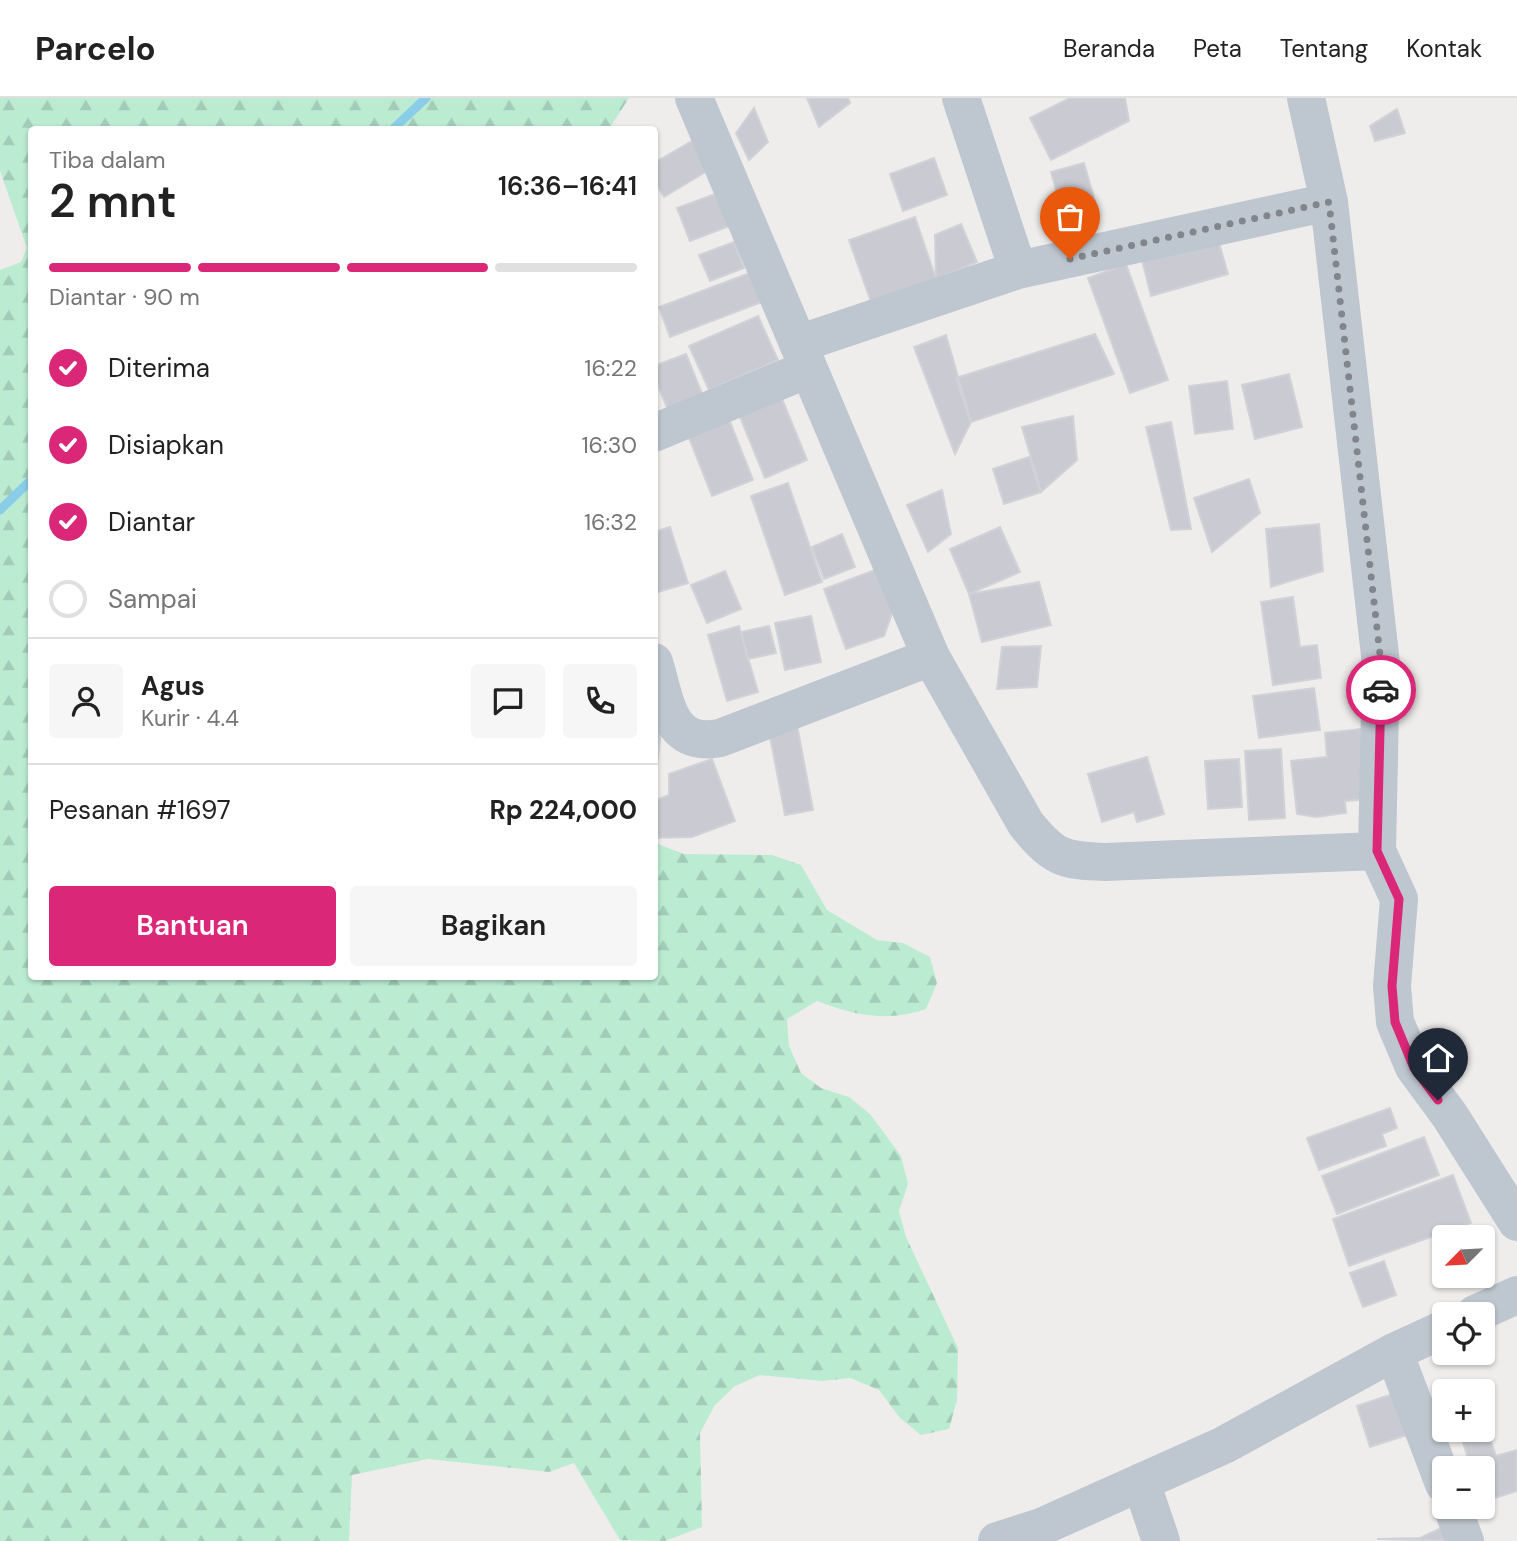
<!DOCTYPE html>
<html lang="id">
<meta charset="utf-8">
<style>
body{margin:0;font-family:"DM Sans",sans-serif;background:#f6f6f6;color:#222;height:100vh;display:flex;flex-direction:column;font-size:26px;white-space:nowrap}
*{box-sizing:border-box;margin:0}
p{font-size:23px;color:#767676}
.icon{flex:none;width:38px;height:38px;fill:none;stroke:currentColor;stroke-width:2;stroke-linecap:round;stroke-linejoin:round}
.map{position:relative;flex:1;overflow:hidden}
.sheet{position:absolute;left:28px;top:28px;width:630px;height:854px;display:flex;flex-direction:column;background:#fff;border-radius:7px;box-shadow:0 2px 5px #0004}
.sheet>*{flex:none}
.needle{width:46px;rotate:246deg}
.controls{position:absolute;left:1432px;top:1127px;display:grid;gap:14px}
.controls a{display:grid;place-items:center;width:63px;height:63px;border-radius:7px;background:#fff;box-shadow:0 2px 5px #0004;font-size:35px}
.pin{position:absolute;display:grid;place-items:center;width:60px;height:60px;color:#fff;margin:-72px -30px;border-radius:50% 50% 50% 0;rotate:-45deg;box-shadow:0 0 7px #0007}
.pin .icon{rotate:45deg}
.courier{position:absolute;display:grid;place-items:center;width:70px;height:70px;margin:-35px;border:5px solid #db2777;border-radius:50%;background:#fff;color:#222;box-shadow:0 2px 9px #0007}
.headline em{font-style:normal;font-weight:600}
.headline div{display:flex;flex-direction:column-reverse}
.headline{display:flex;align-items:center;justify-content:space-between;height:119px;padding:0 21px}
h1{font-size:46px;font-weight:600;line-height:52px}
.bar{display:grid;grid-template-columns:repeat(4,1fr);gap:10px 7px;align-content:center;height:84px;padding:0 21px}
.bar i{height:9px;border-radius:5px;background:#e0e0e0}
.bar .active{background:#db2777}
.bar p{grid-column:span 4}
.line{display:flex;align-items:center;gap:18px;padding:0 21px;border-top:2px solid #e0e0e0}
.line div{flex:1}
.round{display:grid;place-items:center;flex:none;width:74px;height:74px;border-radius:7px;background:#f6f6f6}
ol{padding:0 21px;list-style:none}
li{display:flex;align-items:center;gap:21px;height:77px}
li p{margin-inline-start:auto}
li .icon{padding:7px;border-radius:50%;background:#db2777;color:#fff;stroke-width:4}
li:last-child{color:#767676}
li i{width:38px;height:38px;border:4px solid #e0e0e0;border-radius:50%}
.button{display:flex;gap:14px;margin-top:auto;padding:14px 21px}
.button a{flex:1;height:80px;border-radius:7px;background:#db2777;color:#fff;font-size:28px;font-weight:600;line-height:80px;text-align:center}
.button a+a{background:#f6f6f6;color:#222}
header{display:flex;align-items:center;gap:42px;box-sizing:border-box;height:98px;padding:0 35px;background:#fff;border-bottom:2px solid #e0e0e0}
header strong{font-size:33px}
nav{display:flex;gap:38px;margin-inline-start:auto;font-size:24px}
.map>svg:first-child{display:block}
.forest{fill:url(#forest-firs)}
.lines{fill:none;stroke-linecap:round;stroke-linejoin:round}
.stream{stroke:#8acde8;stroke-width:9}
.building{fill:#cacbd2;stroke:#d1d2d8;stroke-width:2}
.minor{stroke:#bec6cf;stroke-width:38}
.done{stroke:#81868c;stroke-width:7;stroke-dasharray:0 12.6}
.route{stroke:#db2777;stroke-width:9}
</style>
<header>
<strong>Parcelo</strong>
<nav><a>Beranda</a><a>Peta</a><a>Tentang</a><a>Kontak</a></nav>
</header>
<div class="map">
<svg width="1517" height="1443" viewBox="0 0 1517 1443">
<defs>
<pattern id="forest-firs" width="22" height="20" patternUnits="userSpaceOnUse" patternTransform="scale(1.75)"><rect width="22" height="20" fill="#bbecd2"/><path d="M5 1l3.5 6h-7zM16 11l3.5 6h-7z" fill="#a2ccb7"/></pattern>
</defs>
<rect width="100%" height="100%" fill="#efedec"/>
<path class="forest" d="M0 0H629L609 31 32 32V878H654L655 745 684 756 772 757 801 767 827 812 877 842 903 845 930 859 937 885 926 911C887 924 855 918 817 903L787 921 789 948 801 975 821 990 849 999 870 1016 901 1058 908 1086 899 1113 906 1139 958 1250 957 1302 949 1331 921 1337 900 1320 879 1292 850 1280 822 1283 760 1277 735 1288 715 1307 700 1335 702 1429 665 1443 620 1442 574 1365 549 1374 428 1361 352 1377 349 1443H0V172L21 164 27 150 0 73Z"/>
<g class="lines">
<path class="stream" d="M392 32 426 0
M0 412 32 381"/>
</g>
<path class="building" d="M807 0H848L850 5 819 29Z
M1070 0H1125L1129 23 1051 62 1030 20Z
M754 10 768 44 749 62 736 35Z
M1397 11 1405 35 1375 43 1370 28Z
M697 40 714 69 664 99 654 83V65Z
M934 60 947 97 903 113 890 76Z
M1084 65 1099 117 1066 127 1051 74Z
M723 93 735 126 690 143 677 110Z
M915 119 936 181 871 204 849 142Z
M961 126 977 164 936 181 935 137Z
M1218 141 1228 176 1151 198 1142 162Z
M734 144 744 170 710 183 699 157Z
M1126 166 1168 282 1130 295 1088 180Z
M755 173 767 202 670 239 659 209Z
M758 218 778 262 709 292 689 248Z
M1095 236 1114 276 971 324 956 280Z
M946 237 971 324 955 356 914 249Z
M686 256 703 298 668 312 654 278V268Z
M1289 276 1302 329 1255 341 1242 287Z
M1227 283 1233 331 1195 336 1189 288Z
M778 291 807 362 765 380 736 309Z
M727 316 753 382 712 398 686 332Z
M1073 318 1077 362 1041 394 1022 329Z
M1171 324 1191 431 1171 432 1146 329Z
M1029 359 1041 394 1004 406 993 371Z
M1249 381 1260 415 1212 454 1194 400Z
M788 385 822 484 785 497 751 398Z
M942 392 951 436 928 454 907 407Z
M1319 426 1323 473 1271 489 1266 431Z
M670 429 688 485 655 495 654 434Z
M1000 429 1020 474 969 496 950 451Z
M842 436 855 469 824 481 812 449Z
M880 470 894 510 884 538 846 551 824 491Z
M725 473 741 511 707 525 691 487Z
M1039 484 1051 527 982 544 969 496Z
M1293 499 1300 549 1317 547 1321 580 1273 587 1261 504Z
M811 518 821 564 785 572 775 525Z
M739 528 758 594 727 603 708 537Z
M769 528 776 555 748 561 741 534Z
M1041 548 1037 589 997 591 1002 549Z
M1314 590 1320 632 1259 640 1253 598Z
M797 627 813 712 785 717 769 633Z
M1361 631 1369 701 1345 703 1346 715 1316 719 1297 716 1291 663 1327 659 1325 635Z
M661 632 657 668H654V634Z
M1281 651 1285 720 1249 722 1245 653Z
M1147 659 1164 716 1137 724 1134 714 1102 724 1088 676Z
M712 661 735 723 692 739 654 740V703L669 697V676Z
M1239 661 1242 709 1208 711 1205 663Z
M1390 1010 1397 1030 1382 1036 1386 1048 1319 1072 1307 1040Z
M1424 1039 1439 1077 1337 1116 1322 1078Z
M1453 1077 1471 1125 1349 1168 1333 1121Z
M1384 1163 1396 1197 1363 1209 1350 1175Z
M1399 1294 1413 1335 1370 1349 1357 1308Z
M1482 1318 1496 1358 1517 1352V1393L1482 1404V1370H1471L1459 1332H1482Z
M1450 1426 1459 1443 1377 1441 1420 1440Z"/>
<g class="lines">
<path class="minor" d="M694 0 931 559 1026 726C1053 759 1062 763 1105 764L1377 753
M961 0 1018 172
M1306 0 1329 104
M798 246 1018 172 1329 104 1381 566 1377 753 1399 801 1392 888 1395 924 1414 969 1450 1018 1517 1124
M654 335 808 271
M654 564C666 603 668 650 720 640L931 559
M1475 1216 1517 1197
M1394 1254 1444 1386
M1141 1384 1161 1443
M1452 1409 1465 1443
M997 1443 1041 1429 1224 1347 1394 1254 1444 1231"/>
</g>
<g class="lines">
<path class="done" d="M1070 161 1329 104 1381 566V592"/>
<path class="route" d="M1381 592 1377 753 1399 801 1392 888 1395 924 1414 970 1438 1002"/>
</g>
</svg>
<div class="controls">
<a><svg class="needle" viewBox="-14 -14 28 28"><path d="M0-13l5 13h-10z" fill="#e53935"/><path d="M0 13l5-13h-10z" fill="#767676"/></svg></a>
<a><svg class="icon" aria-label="locate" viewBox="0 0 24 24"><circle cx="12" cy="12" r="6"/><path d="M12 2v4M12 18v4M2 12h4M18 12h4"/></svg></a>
<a>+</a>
<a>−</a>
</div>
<div class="pin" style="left:1070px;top:161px;background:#ea580c"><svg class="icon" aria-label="bag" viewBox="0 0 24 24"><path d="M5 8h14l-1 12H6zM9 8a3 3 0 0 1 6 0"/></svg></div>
<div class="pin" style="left:1438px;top:1002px;background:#1f2937"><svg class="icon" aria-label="home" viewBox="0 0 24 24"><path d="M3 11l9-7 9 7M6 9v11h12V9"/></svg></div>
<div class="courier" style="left:1381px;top:592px"><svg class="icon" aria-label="car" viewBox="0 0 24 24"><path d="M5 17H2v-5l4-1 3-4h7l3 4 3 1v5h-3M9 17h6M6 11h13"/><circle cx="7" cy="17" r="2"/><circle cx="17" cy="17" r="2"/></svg></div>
<section class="sheet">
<div class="headline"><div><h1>2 mnt</h1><p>Tiba dalam</p></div><em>16:36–16:41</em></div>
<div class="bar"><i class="active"></i><i class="active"></i><i class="active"></i><i></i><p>Diantar · 90 m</p></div>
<ol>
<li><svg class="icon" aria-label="check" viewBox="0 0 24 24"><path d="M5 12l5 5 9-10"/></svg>Diterima<p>16:22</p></li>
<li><svg class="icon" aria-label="check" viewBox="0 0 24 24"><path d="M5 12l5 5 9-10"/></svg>Disiapkan<p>16:30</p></li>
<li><svg class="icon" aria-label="check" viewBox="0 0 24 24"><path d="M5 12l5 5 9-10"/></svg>Diantar<p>16:32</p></li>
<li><i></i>Sampai</li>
</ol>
<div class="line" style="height:126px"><a class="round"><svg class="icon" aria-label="person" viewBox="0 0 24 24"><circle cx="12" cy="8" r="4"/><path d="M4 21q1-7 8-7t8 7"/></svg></a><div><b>Agus</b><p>Kurir · 4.4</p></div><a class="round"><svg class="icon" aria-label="chat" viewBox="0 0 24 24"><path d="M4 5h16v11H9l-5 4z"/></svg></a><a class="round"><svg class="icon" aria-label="phone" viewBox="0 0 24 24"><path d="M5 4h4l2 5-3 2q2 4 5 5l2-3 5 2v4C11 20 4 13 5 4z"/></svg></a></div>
<div class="line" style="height:91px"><div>Pesanan #1697</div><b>Rp 224,000</b></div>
<div class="button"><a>Bantuan</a><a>Bagikan</a></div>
</section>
</div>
